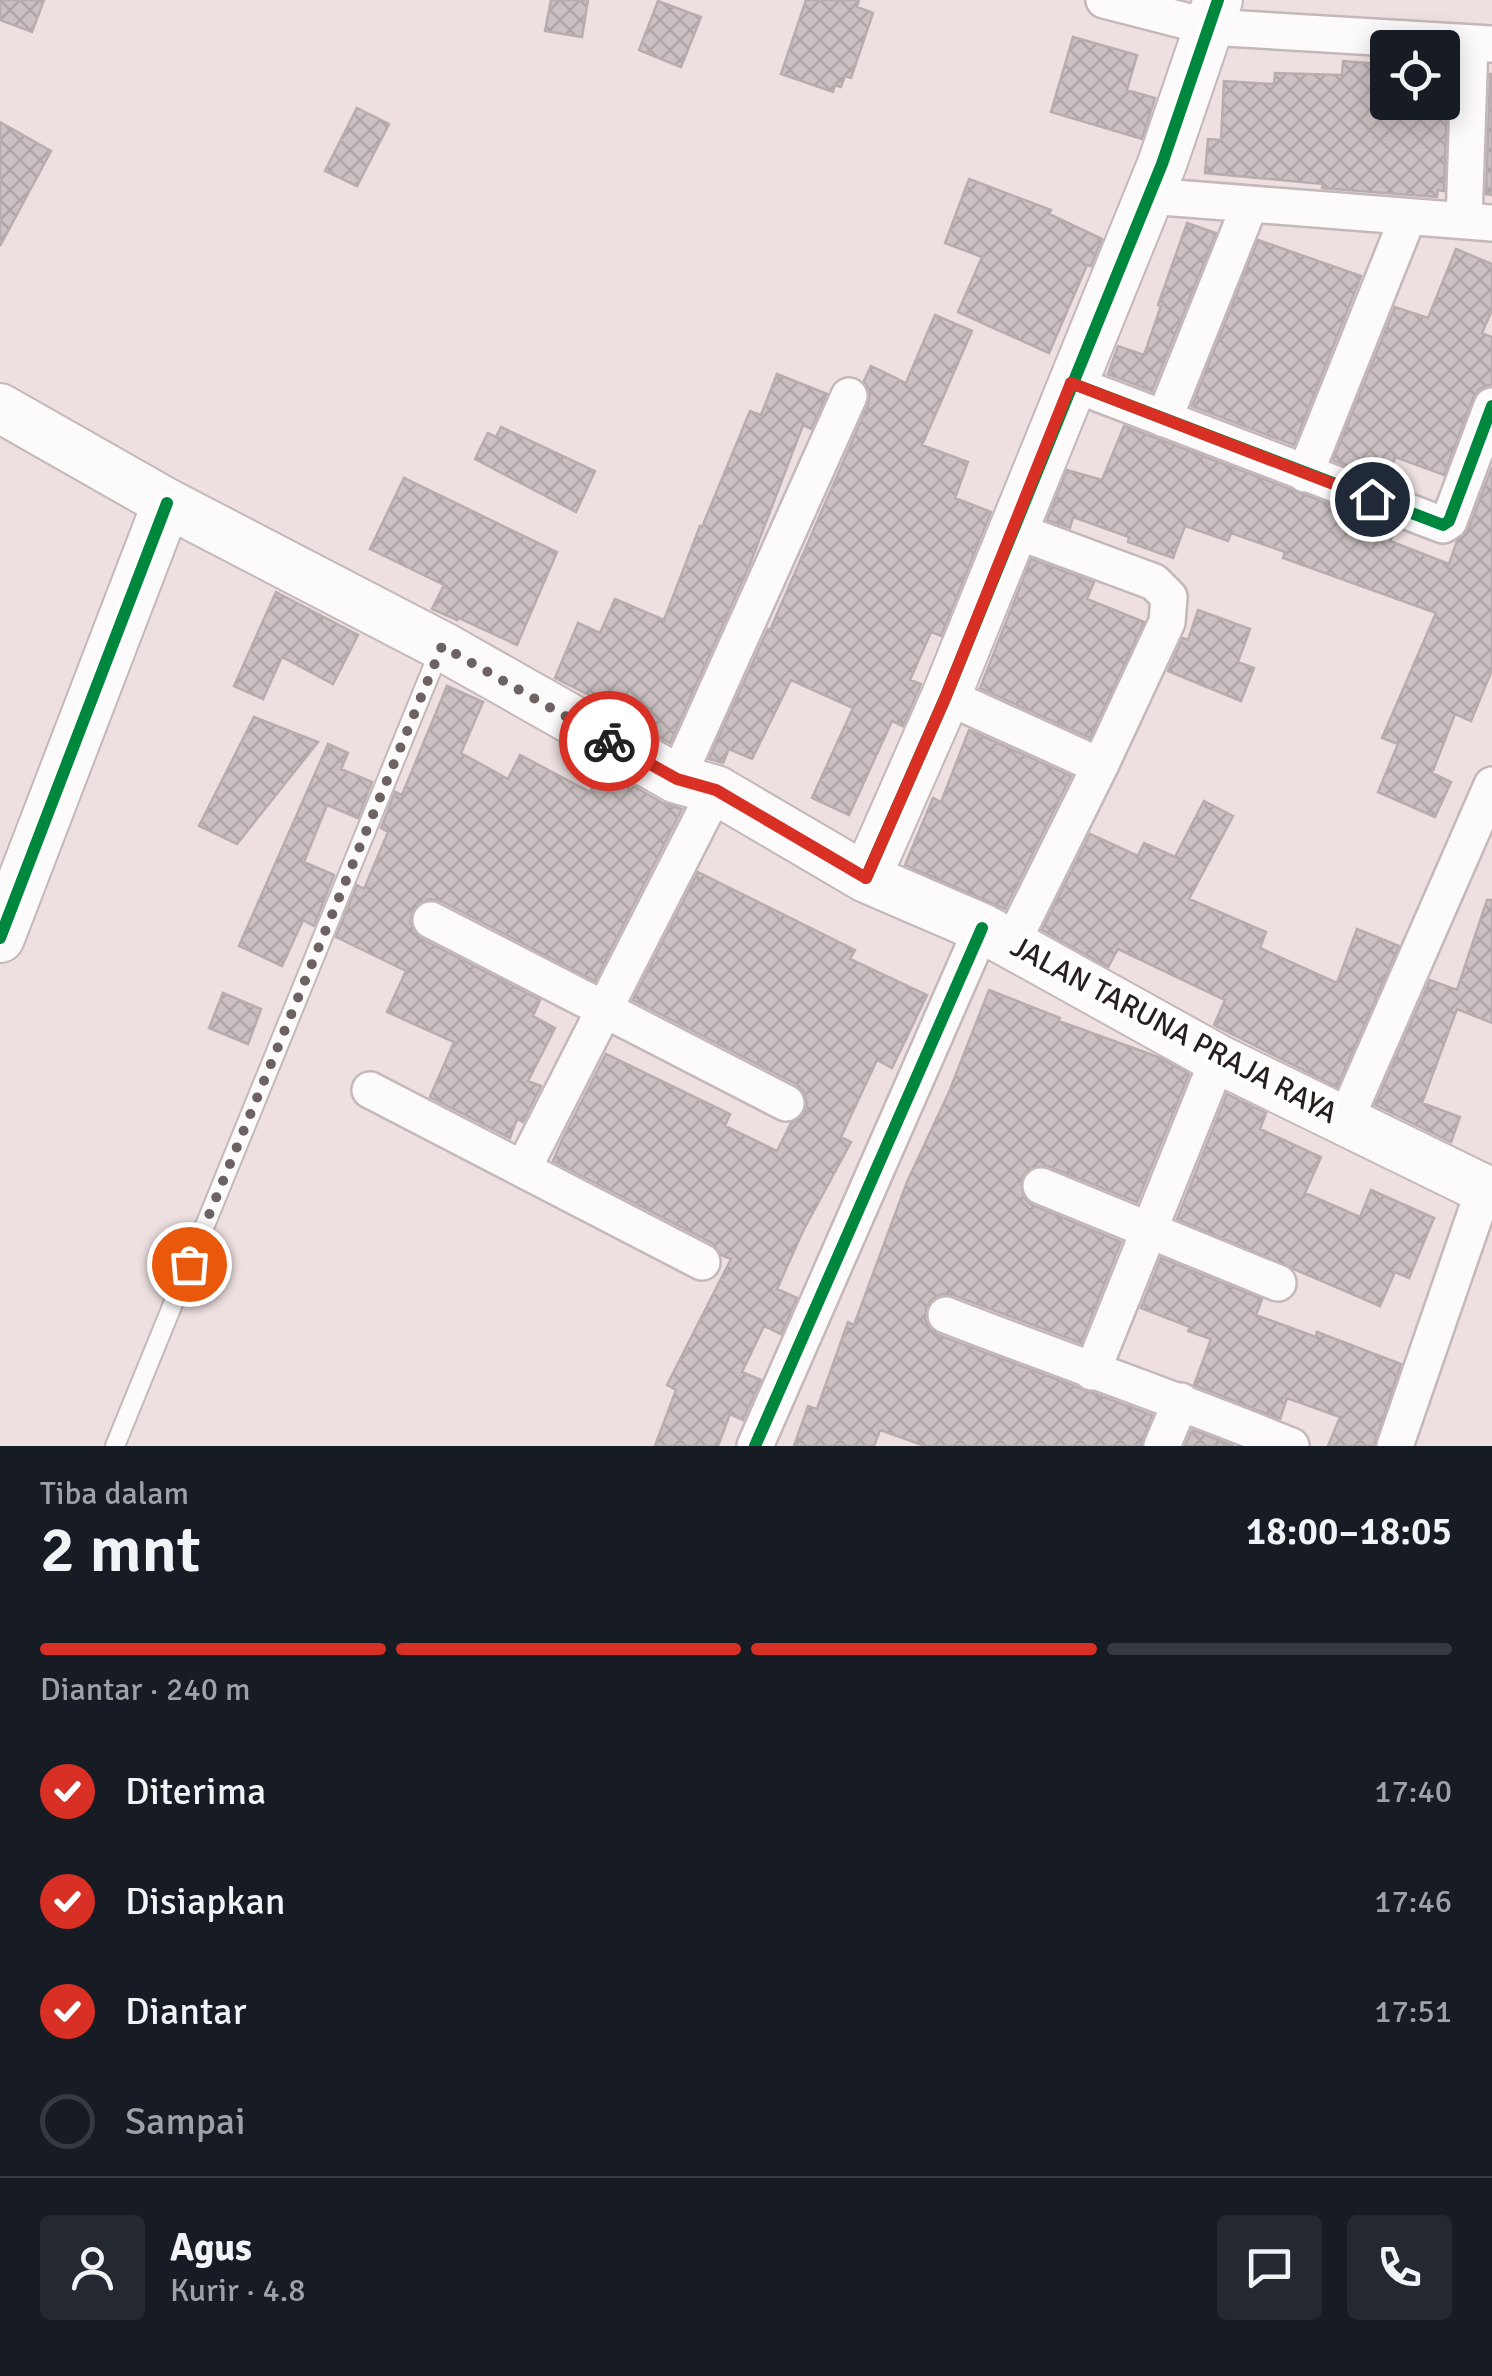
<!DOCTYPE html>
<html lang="id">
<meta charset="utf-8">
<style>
body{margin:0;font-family:Signika,sans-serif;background:#242831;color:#f1f3f6;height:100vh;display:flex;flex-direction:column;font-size:38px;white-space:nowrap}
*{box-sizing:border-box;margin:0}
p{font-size:32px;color:#9ea1a6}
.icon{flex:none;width:55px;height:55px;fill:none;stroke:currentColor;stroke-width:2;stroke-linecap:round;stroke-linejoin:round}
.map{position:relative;height:1446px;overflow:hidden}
.sheet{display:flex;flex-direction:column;background:#171b24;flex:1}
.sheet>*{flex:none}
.fabs{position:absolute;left:1370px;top:30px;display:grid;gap:20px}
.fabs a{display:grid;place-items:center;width:90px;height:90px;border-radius:10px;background:#171b24;box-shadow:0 5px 25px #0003;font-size:50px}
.pin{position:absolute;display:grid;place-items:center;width:85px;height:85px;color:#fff;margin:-42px;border:5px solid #fff;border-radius:50%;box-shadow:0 2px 10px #0007}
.courier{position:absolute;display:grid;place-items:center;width:100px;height:100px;margin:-50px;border:8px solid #d93025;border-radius:50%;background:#fff;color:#222;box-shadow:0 2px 12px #0007}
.summary em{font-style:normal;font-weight:600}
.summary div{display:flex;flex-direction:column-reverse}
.summary{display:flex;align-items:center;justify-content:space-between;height:170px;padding:0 40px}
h1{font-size:65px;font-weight:600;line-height:75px}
.bar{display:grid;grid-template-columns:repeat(4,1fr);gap:15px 10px;align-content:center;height:120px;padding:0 40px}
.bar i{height:12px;border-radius:8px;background:#363941}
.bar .active{background:#d93025}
.bar p{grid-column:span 4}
.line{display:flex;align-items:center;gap:25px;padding:0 40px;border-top:2px solid #363941}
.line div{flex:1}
.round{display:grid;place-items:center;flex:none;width:105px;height:105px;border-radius:10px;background:#242831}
ol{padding:0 40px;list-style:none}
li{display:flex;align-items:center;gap:30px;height:110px}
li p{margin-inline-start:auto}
li .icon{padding:10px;border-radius:50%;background:#d93025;color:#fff;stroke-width:4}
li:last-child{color:#9ea1a6}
li i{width:55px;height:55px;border:5px solid #363941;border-radius:50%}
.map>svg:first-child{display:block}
.building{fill:url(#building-cross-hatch);stroke:#b8adae;stroke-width:2.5}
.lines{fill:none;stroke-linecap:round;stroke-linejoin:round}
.lane-casing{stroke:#c4b8b9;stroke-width:22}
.street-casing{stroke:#c4b8b9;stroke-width:40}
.secondary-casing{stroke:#c4b8b9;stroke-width:52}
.lane{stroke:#fcfafa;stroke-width:18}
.street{stroke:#fcfafa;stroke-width:35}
.secondary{stroke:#fcfafa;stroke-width:48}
.cycleway-casing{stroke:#fff;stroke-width:19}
.cycleway{stroke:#00873e;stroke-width:12}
.done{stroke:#6d6262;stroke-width:10;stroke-dasharray:0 18}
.route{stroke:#d93025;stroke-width:12}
.labels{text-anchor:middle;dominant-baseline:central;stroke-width:9;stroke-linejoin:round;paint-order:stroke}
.street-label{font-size:30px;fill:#271e1e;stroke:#fff}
</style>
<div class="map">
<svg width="1492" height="1446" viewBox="0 0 1492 1446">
<defs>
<pattern id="building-cross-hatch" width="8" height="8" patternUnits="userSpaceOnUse" patternTransform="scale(2.5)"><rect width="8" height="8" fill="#ccc1c2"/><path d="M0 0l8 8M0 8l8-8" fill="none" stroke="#afa5a6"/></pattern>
</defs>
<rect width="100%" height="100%" fill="#eee0e1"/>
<path class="building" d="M0 0H44L32 32 0 20Z
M551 0H588L582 37 545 31Z
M806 0H859L857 7 873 13 851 78 845 76 841 87 835 85 833 92 781 74Z
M658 1 701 17 681 67 639 50Z
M1073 37 1137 55 1127 90 1155 98 1142 139 1051 112Z
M1343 61 1377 64 1376 80 1388 81V102H1442V72H1448L1444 191 1438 190 1437 197 1322 188 1323 184 1205 173 1208 139 1221 140 1224 81 1274 84 1275 73 1342 75Z
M1490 74H1492V195L1486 194Z
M357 108 389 124 357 186 325 171Z
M0 122 51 151 0 246Z
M969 179 1051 210 1049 214 1102 239 1091 266 1087 265 1049 353 958 312 982 257 945 243Z
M1187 223 1216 233 1152 391 1108 374 1118 346 1144 355 1161 306 1158 305Z
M1258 240 1361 276 1294 445 1192 406Z
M1456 249 1492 264V310L1482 333 1492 337V384L1479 389 1473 398 1444 475 1395 457 1387 481 1333 460 1395 307 1428 318Z
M935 315 972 331 922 445 968 462 955 498 991 512 941 636 931 632 910 680 921 684 903 726 892 721 849 815 812 798 853 708 791 680 752 759 729 749 723 763 709 759 768 629 770 630 868 405 870 393 864 381 871 366 906 383Z
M777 374 827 394 811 429 803 425 750 564 670 743 619 715 621 711 555 678 578 623 600 633 615 599 664 620 700 526 702 527 750 411 761 415Z
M1124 426 1374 521 1371 529 1392 537 1390 541 1449 564 1457 541 1469 528 1492 467V670L1471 721 1455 714 1432 773 1451 782 1435 817 1378 792 1398 744 1382 738 1436 613 1283 558 1285 552 1231 533 1228 541 1185 526 1173 558 1128 542 1129 537 1073 517 1070 528 1047 520 1067 470 1102 480Z
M501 427 595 471 576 512 475 459 488 433 496 437Z
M404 478 557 552 517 645 459 618 457 620 432 609 444 585 370 549Z
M1031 559 1094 582 1087 599 1144 622 1090 738 980 688Z
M276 592 358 635 333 684 282 657 263 699 234 686Z
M1198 610 1250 629 1238 662 1254 668 1241 701 1168 671 1183 638 1188 640Z
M447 686 483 702 461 753 508 779 520 755 590 792 602 768 663 803 682 809 595 981 441 901 429 899 413 909 410 922 420 938 540 1000 533 1016 555 1028 528 1081 541 1086 523 1122 517 1119 510 1138 430 1097 454 1042 387 1012 406 971 336 937 357 885 364 889 388 832 381 828 395 792 402 795Z
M254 717 318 742 237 844 199 826Z
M969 730 1071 776 1005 909 905 865 933 798 941 802Z
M328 744 348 753 341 769 372 782 358 818 327 805 304 862 334 875 314 926 303 920 282 966 239 946Z
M1204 801 1233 816 1189 899 1266 932 1260 948 1337 983 1357 929 1399 946 1337 1087 1214 1025 1225 1000 1118 949 1108 967 1042 930 1090 834 1138 856 1144 843 1175 857Z
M698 872 855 950 850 959 927 995 892 1068 877 1060 841 1137 851 1142 803 1231 777 1289 797 1298 781 1334 764 1326 742 1372 761 1380 743 1420 730 1414 718 1446H655L676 1390 667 1385 731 1259 721 1255 712 1243 553 1161 562 1140 606 1054 730 1114 725 1126 777 1151 791 1123 804 1114 807 1103 804 1092 796 1084 633 1000Z
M1487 900H1492V1023L1457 1009 1422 1103 1460 1117 1451 1142 1375 1105 1430 980 1457 990Z
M989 990 1060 1018 1059 1021 1158 1057 1189 1074 1137 1202 1048 1166 1029 1169 1021 1179 1024 1198 1032 1205 1121 1242 1081 1343 953 1295 942 1294 932 1299 926 1308 925 1319 930 1329 938 1335 1152 1415 1141 1446H925L880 1430 874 1446H794L808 1406 817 1409 848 1322 854 1325 907 1182 949 1092Z
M223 993 261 1009 248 1044 209 1028Z
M1227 1094 1266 1113 1260 1129 1321 1157 1305 1193 1360 1217 1371 1190 1434 1218 1409 1278 1395 1272 1380 1306 1177 1219Z
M1161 1258 1262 1299 1256 1315 1316 1337 1317 1332 1401 1364 1374 1446H1328L1340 1417 1287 1398 1280 1419 1194 1385 1211 1339 1188 1331 1190 1327 1141 1308Z
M1192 1430 1198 1432 1234 1446H1185Z"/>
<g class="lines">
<g class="lane-casing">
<path id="lane" d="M115 1446 441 647"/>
</g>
<g class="street-casing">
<path id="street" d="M1104 0 1209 27 1492 44
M1149 196 1492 223
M1464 221 1470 43
M1071 383 1443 525 1449 521 1492 406
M1164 419 1250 204
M1305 474 1408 217
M1011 529 1154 582 1169 597 1167 622 1100 766
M946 696 1100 766 1012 943
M677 779 849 396
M431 920 786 1103
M370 1090 702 1262
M1345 1121 1492 785
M523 1169 716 790
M1041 1186 1278 1283
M946 1315C1061 1360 1177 1399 1291 1446
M1092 1372 1218 1059
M755 1446 982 928
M1162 1446 1181 1401
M1395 1446 1484 1189"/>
</g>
<g class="secondary-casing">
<path id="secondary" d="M0 408 167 503 442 646 677 779 716 790 866 878 982 928 1218 1059 1492 1193
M866 878 946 696 1162 164 1218 0
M0 938 167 503"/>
</g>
<use href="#lane" class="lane"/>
<use href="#street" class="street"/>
<use href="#secondary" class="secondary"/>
<g class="cycleway-casing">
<path id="cycleway" d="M1071 383 1443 525 1449 521 1492 406
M866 878 946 696 1162 164 1218 0
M0 938 167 503
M755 1446 982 928"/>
</g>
<use href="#cycleway" class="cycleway"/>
</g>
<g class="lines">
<path class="done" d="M189 1264 442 646 609 741"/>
<path class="route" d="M609 741 677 779 716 790 866 878 946 696 1071 383 1372 499"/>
</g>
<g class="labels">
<g class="street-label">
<text transform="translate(1174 1030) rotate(28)">JALAN TARUNA PRAJA RAYA</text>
</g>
</g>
</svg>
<div class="fabs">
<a><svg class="icon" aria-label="locate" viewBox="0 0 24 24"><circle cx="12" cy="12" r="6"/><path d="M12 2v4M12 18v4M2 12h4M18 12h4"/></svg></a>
</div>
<div class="pin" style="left:189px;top:1264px;background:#ea580c"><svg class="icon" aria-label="bag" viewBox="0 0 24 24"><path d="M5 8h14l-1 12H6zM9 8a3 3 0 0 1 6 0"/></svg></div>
<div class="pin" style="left:1372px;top:499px;background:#1f2937"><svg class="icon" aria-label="home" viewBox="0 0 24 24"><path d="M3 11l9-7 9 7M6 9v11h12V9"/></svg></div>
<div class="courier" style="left:609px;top:741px"><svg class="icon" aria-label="bike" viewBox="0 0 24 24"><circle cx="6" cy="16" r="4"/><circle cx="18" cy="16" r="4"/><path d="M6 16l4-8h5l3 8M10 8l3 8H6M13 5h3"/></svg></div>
</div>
<section class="sheet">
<div class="summary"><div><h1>2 mnt</h1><p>Tiba dalam</p></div><em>18:00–18:05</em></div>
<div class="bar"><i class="active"></i><i class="active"></i><i class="active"></i><i></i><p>Diantar · 240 m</p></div>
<ol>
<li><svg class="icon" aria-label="check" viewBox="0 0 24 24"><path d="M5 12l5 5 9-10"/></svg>Diterima<p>17:40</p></li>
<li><svg class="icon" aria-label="check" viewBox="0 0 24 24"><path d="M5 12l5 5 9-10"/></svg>Disiapkan<p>17:46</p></li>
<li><svg class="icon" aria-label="check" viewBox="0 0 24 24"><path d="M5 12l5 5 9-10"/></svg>Diantar<p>17:51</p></li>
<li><i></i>Sampai</li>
</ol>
<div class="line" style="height:180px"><a class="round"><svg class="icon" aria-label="person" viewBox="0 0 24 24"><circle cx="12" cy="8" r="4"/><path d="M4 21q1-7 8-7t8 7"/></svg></a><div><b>Agus</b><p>Kurir · 4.8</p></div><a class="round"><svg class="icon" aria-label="chat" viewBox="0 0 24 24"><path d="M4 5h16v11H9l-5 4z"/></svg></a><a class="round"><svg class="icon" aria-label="phone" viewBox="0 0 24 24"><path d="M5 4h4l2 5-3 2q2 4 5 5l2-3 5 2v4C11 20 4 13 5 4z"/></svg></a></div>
</section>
